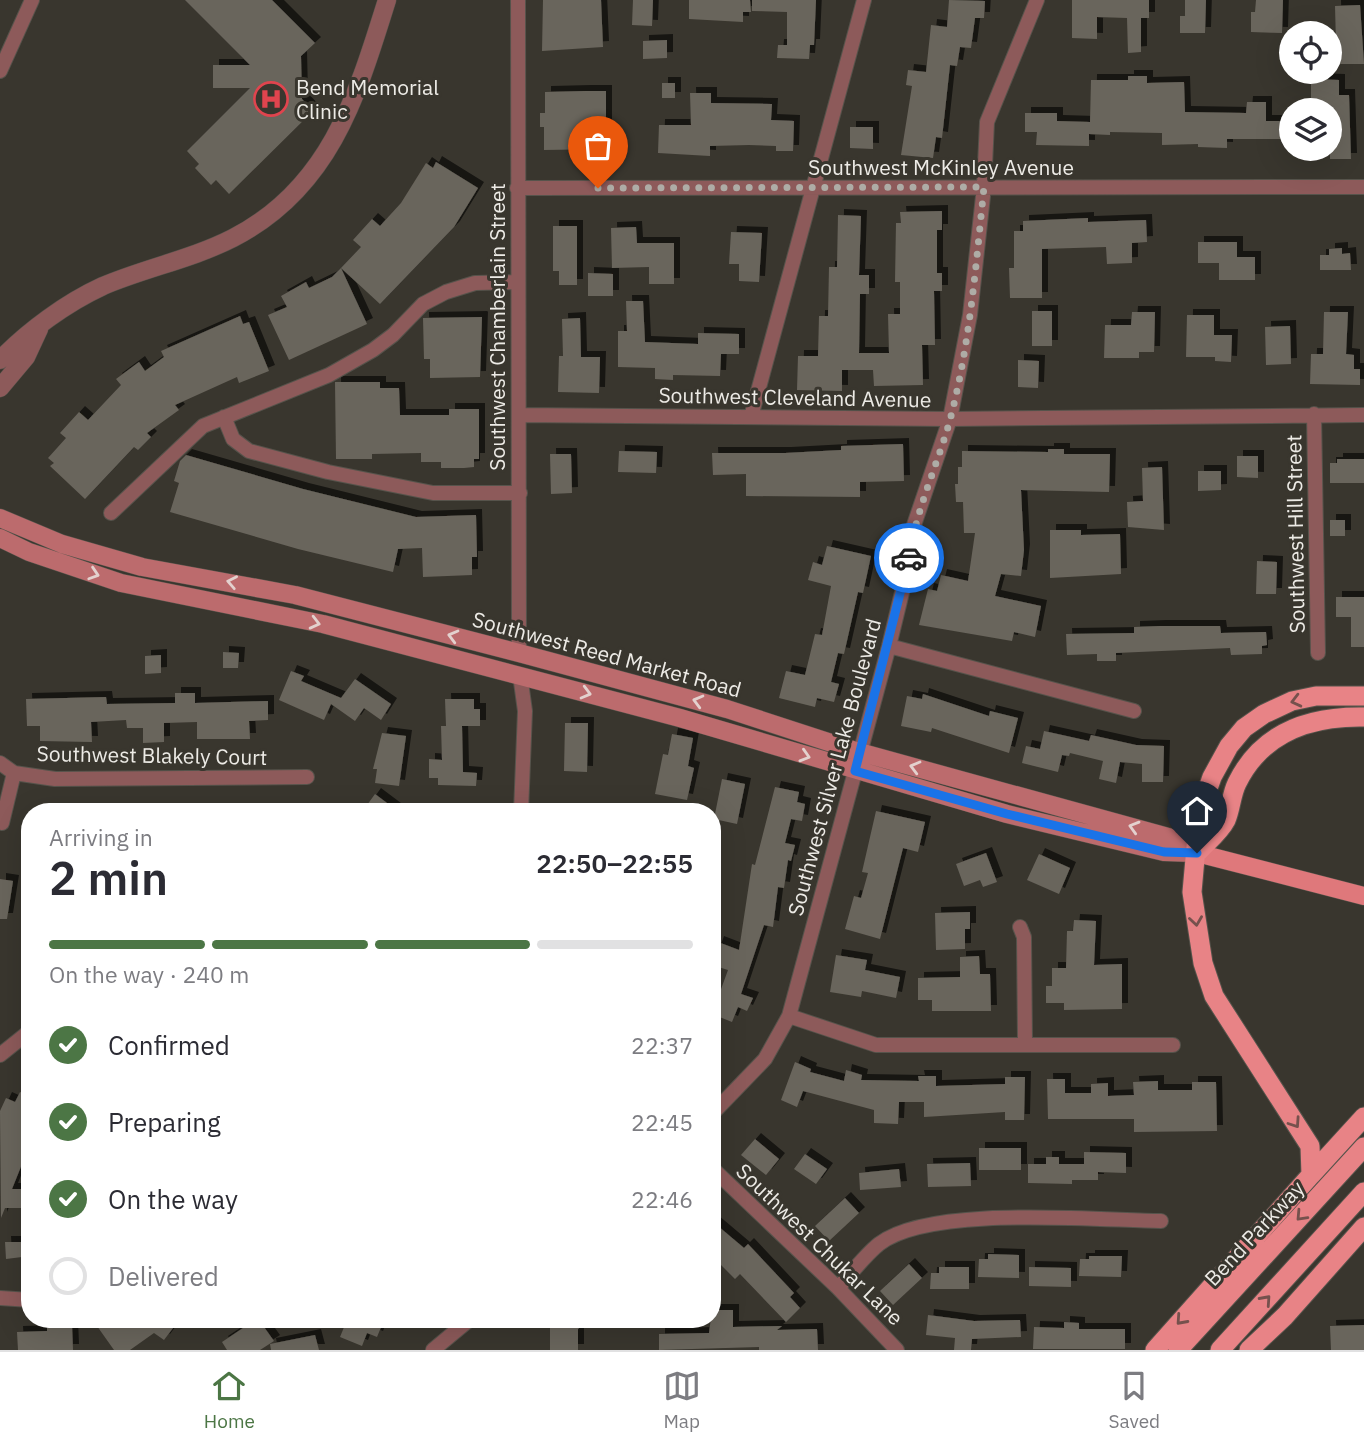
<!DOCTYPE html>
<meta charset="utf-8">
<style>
body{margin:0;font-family:"IBM Plex Sans",sans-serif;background:#f2f2f3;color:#2b2b33;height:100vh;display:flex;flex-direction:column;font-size:26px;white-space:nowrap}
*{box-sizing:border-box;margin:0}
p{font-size:23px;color:#7c7c81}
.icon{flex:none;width:38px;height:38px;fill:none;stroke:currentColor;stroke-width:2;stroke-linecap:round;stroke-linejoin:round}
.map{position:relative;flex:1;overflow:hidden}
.drawer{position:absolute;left:21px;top:803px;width:700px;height:525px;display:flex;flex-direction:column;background:#fff;border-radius:28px;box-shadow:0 7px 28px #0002}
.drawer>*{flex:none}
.controls{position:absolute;left:1279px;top:21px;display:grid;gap:14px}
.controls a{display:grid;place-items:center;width:63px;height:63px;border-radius:50%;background:#fff;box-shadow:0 7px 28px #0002;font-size:35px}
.pin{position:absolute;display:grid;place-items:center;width:60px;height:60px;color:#fff;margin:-72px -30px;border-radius:50% 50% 50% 0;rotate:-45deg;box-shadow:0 0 7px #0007}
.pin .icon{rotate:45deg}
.courier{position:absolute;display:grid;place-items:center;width:70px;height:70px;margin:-35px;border:5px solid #1a73e8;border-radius:50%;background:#fff;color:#222;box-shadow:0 2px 9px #0007}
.summary em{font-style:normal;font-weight:600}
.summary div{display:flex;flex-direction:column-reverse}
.summary{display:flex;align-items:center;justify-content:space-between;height:119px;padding:0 28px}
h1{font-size:46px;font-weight:600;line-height:52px}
.bar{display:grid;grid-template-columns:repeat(4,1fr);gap:10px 7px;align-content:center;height:84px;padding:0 28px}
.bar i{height:9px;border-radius:5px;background:#e1e1e2}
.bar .on{background:#4c7645}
.bar p{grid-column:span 4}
ol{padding:0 28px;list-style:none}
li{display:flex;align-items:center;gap:21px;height:77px}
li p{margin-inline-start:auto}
li .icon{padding:7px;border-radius:50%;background:#4c7645;color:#fff;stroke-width:4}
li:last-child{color:#7c7c81}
li i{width:38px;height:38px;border:4px solid #e1e1e2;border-radius:50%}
.dock{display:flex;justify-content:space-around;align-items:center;height:98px;border-top:2px solid #e1e1e2;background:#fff;font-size:19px;color:#7c7c81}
.dock a{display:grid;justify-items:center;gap:4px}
.dock .on{color:#4c7645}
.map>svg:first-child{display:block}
.building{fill:#69655c;filter:url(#shadow)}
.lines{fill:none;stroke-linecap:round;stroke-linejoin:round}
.minor-casing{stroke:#56534b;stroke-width:16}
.tertiary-casing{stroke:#56534b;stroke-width:19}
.secondary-casing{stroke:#56534b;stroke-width:19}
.primary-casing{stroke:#56534b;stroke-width:19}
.trunk-casing{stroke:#56534b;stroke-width:21}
.minor{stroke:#8d5a5a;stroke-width:14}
.tertiary{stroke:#8d5a5a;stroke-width:18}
.secondary{stroke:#bc6b6d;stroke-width:18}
.primary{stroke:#df787b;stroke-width:18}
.trunk{stroke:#e88386;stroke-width:19}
.oneway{stroke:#e3d1ce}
.oneway2{stroke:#76514d}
.done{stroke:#aeaca6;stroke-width:7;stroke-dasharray:0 12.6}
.route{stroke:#1a73e8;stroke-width:9}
.labels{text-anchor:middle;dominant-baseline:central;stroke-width:6;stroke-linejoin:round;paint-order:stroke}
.poi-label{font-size:21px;fill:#edebe6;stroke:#39362e;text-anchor:start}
.street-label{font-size:21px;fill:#edebe6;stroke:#39362e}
</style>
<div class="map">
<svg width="1364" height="1350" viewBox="0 0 1364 1350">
<defs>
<filter id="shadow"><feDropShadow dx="6" dy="-6" stdDeviation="0" flood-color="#0009"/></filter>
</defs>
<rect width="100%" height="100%" fill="#39362e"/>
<path class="building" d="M185 0H272L315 43 301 56 302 99 313 111 229 194 216 180 211 185 195 168 199 164 187 151 250 88H213V65H250Z
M543 0H601L603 47 542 51Z
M633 0H653L652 26 632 25Z
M689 0H750L751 12H743V22L689 19Z
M752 0H816L814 45H810L809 59 777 58 778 45H787V12L752 11Z
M949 0 985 1 984 18H975L971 48 960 47 957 66 950 65 942 138 936 137 933 158 901 155 912 86 906 85 908 70 926 72 931 25 947 27Z
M1072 0H1149V18H1141V52L1128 53 1127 18 1097 17V39L1072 38Z
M1185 0H1206L1205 33H1180V16H1185Z
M1256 0H1283L1282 33 1251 32V12H1255Z
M1360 5 1364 64H1330V43H1336L1335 6Z
M667 40V58L643 59V41Z
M1128 76H1147V83L1184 82 1185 112 1246 113 1247 102H1266V121H1282V139H1227V148L1198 147V144L1162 145V133L1110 132V135L1089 134V146L1036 145 1037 132H1025V113H1057V121L1090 122 1091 80H1128Z
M1311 79 1339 80V95H1349L1351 159H1330V110H1311Z
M662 83H675V98H662Z
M585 91H606V149L544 150V127H540V113H545V92Z
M690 93H711V103L772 104 771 120 794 121 793 151H776V146L749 145 710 146V156L658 153 659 125H691Z
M850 127H873V149L850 148Z
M436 162 478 188 454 227 380 304 341 268 361 247 353 240 372 219 380 226 401 203 426 163 433 168Z
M942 211V230H937V273H942V291H934L935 345H922L923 385 874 386 873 370H842V391L797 390 798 356H818L819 316H828L829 267H837L838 215 861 216 859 275H869V294H860L859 353H889L888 314H900V282H895L896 223H901L900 212Z
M1088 218V222L1146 220 1147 242 1132 243V263L1107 264 1106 247 1042 249V298H1010L1009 268H1014V231H1023V221Z
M553 226H577V285H559V271H553Z
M636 227 637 243H674V284H649V267L612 268 611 228Z
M731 232 762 233 759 282 739 281V264H729Z
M1198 242H1237V257H1255V280H1219V263H1198Z
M1342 248V254L1350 253 1351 270H1320V255H1329V249Z
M341 268 367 324 289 360 268 315 287 307 281 296 306 282 309 288 332 277Z
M588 273 613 274V296H588Z
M626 301H643L645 342 698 344V333L739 334V354H721L720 376 673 375V380L655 379V368L618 367V331H627Z
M1032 311H1052V346H1032Z
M1132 312H1155L1154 352H1139V358H1104L1105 325H1131Z
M1324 312H1348L1346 354 1354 355V369H1360V385L1310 384 1311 354H1323Z
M1187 315H1214V335H1232L1231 362 1215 361V357H1186Z
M240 316 243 324 249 322 269 371 239 383 237 377 175 405 179 410 147 433 151 437 138 450 134 447 85 499 50 466 54 463 48 458 66 438 60 433 79 412 88 420 121 385 116 379 139 362 145 371 164 357 161 351Z
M482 317 480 377 430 378V359H424L423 318Z
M580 318 581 357H600L599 393 558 392 559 356H563L562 319Z
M1290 326 1291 364 1266 365 1265 327Z
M1018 360 1039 361 1038 388 1018 387Z
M335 382H380V388H399L400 415H449V409H479V459H474V467L464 468H441V462H421V453L372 454V459H336Z
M903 444 904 481 860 482V497L746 496V474L713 475 712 453H785L841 450V446Z
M1048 449H1064V454H1110L1109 492 1021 490 1024 550 1021 576 1001 574 995 596 1041 606 1035 637 1014 632 1012 641 919 625 928 589 937 591 941 575 968 581 975 533H964L963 502H956L955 484H958V467H962V451L1048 452Z
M619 451 657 452 656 473 618 472Z
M550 454H571L572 493 551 494Z
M186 455 303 489 416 517 476 515 477 557H472V575L423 577 422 548 398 549 393 572 298 549 170 512 179 483 174 481 180 461Z
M1237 456H1258V478L1237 477Z
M1337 459H1364V483H1330V463H1337Z
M1162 467 1164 530 1128 527 1127 502 1143 501 1142 468Z
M1198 471H1221V490L1198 491Z
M1330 520H1345V536H1330Z
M1050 530H1081V535L1120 534 1121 574 1050 578Z
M827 546 871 556 863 593 858 592 844 654 838 653 831 682 839 684 834 702 817 698 815 707 779 698 786 671 805 675 815 634 822 635 831 586 808 580 813 562 822 565Z
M1257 561 1277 562 1276 594H1256Z
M1336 597H1364V647H1351V617H1336Z
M1160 626H1220L1221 633 1266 632 1267 645 1262 646V654L1231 655 1230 648 1116 653V661H1097V654L1067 655 1066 634 1134 633V627Z
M223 652 239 653 238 668H223Z
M161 655V673L145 674V656Z
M291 671 304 676 301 681 341 698 355 679 391 704 381 720 364 708 355 721 331 704 324 720 279 700Z
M175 693H195V703L268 701V720L249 721 250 739H197V722L164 723V742L143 743V728H127L126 720 91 722 92 742 40 741V726H27L26 699 106 697 107 704 175 703Z
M923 694 989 716 990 711 1018 718 1009 753 932 728 931 732 901 726 907 696 922 699Z
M445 699H474V709H480V726H462L463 772 477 773 476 786 438 785V778H429V759L442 760 441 726H446Z
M565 723H588L587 772 564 771Z
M1044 731 1089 741 1091 735 1136 745 1164 746 1163 782H1142V764L1120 762 1116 783 1099 779 1103 761 1070 753 1069 756 1062 755 1058 772 1022 763 1026 746 1040 749Z
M382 733 406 736 399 786 375 783 377 769H373Z
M672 734 693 738 688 766 694 768 687 800 655 794 663 754 668 755Z
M722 779 745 784 737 824 714 819Z
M775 787 799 792 797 802 805 804 802 821 791 819 785 843 795 845 791 861 788 860 784 888 778 887 773 927 764 925 741 994 753 998 747 1011 738 1007 732 1022 712 1014 728 970 712 965V959L718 942 739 950 752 864 755 865Z
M375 794 399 812H362Z
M876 811 925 822 918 852 903 848 880 939 845 929 854 896 861 898 868 873 862 872Z
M986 853 997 882 983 887 980 880 964 886 956 864Z
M1039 854 1070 868 1059 894 1027 880Z
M0 879 13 881 7 919H0Z
M970 912V929H965V949L936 950 935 913Z
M1074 920 1096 921 1094 965 1122 964V1009L1064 1010V1003H1046V986H1052V968H1066L1067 931H1073Z
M836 955 867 960 865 970 900 977 896 998 862 991 861 997 830 992Z
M979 956 980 974H990L991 1011H932V1000H918V978L960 977V957Z
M795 1062 811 1069 810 1072 844 1081 846 1070 862 1075 861 1080 919 1081 918 1076H936V1086L1005 1084V1077H1025L1024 1120H1005V1112L924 1117V1102H899L898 1124 874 1123V1110L803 1091 797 1107 781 1100Z
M1047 1079H1065V1093H1091V1084L1108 1083V1096L1134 1095 1133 1082 1158 1081V1090H1192V1082H1216L1217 1131 1134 1132V1119H1048Z
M20 1092 30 1096V1117L21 1134 30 1138V1144L12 1189H25V1208H5L1 1218 0 1111 6 1098 15 1102Z
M755 1139 779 1159 766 1175 741 1155Z
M979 1148H1021V1170H979Z
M1084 1152 1126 1153V1173L1098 1172V1180H1072V1184L1028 1183V1164H1046V1157H1059V1164H1084Z
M805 1154 827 1169 816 1184 794 1169Z
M970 1163 971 1186 928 1187 927 1164Z
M899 1169 901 1187 860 1190 859 1173Z
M845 1198 859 1213 829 1241 815 1226Z
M712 1221 744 1248 748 1244 794 1293 790 1297 800 1308 786 1322 740 1274 735 1279 712 1256Z
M5 1242H30V1256L6 1259Z
M988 1254 1019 1255V1278L978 1277 979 1259H988Z
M1089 1256H1122L1121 1277 1079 1276 1080 1259H1089Z
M909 1264 922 1278 893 1305 880 1291Z
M939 1267H969V1289H930L931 1273H939Z
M1029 1267 1071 1268V1287L1029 1286Z
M712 1310H733V1327L782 1326 777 1330 817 1329 818 1350H759V1347L659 1350V1334L709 1333Z
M928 1315 974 1321 1020 1320 1021 1337 972 1339 971 1350H954L955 1338 926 1335Z
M106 1320H179L164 1340 154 1333 130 1350H114L97 1326Z
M255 1320H259L274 1341 260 1350H227L222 1342Z
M347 1320H384L377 1337 367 1333 362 1346 340 1337Z
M550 1320H587L578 1329V1350H550Z
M1064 1322 1079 1323V1329H1125V1349H1033L1034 1327 1064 1328Z
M72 1325 73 1350H18L17 1332 47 1331V1326Z
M1364 1325V1350H1331L1330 1326Z
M315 1335 319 1350H271L270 1344Z"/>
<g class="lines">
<g class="minor-casing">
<path id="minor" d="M518 0 519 653
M0 71 32 0
M517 188 1364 187
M1314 414 1318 653
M519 415 950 419 1364 415
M224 417 233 439 249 451 328 472 433 493H520
M751 417 864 0
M111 513 203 426 329 375 373 350 393 335 423 304 446 292 475 283 518 282
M889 646 1134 711
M520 675 525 711 521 812
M0 763 14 773 55 779 307 777
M2 823 14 773
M1020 927 1024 937 1025 1044
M789 1016 876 1045H1173
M0 1055 30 1031
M712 1114 765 1059 789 1016 889 646 905 580 914 525 950 419 970 315 984 187 987 122 1037 0
M712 1168 838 1288 897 1350
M838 1288C851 1274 864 1256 879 1244 929 1205 1094 1220 1161 1221
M0 1298 30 1300
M433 1350 469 1320"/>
</g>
<g class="tertiary-casing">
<path id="tertiary" d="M0 360C28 331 66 303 103 286 145 268 192 259 233 238 330 188 357 96 387 0
M0 388 26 357 39 329"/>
</g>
<g class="secondary-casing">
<path id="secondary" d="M0 518 62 544 142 567 295 595 519 653 727 709 859 752 1168 837 1197 853
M0 538 29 552 121 583 323 624 680 718 1007 814 1164 852 1193 853"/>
</g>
<g class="primary-casing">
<path id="primary" d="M1197 853 1364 896"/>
</g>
<g class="trunk-casing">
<path id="trunk" d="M1197 853C1206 843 1220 832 1226 820 1231 809 1231 795 1237 783 1262 732 1310 716 1364 717
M1311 1175 1364 1117
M1155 1350 1311 1175 1310 1146 1214 996 1203 963 1192 892 1199 814 1212 777 1229 746 1244 728 1264 714 1292 701 1316 696H1364
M1178 1350 1364 1147
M1220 1350 1364 1192
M1249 1350 1285 1316 1364 1227"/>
</g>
<use href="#minor" class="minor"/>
<use href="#tertiary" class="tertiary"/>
<use href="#secondary" class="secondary"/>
<use href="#primary" class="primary"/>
<use href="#trunk" class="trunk"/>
</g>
<defs><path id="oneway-chevron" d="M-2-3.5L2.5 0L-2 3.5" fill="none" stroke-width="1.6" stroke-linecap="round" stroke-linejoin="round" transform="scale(1.75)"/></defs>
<g class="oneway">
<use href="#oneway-chevron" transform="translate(94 574) rotate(18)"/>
<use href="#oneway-chevron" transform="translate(232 582) rotate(-169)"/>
<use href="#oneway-chevron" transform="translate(315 623) rotate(14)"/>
<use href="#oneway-chevron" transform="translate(453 636) rotate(-165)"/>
<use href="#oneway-chevron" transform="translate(586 693) rotate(15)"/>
<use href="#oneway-chevron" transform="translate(698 701) rotate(-165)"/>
<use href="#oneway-chevron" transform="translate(805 756) rotate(17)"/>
<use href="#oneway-chevron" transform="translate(915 767) rotate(-165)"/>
<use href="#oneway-chevron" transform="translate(1134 827) rotate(-164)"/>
</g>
<g class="oneway2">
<use href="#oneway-chevron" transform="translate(1296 701) rotate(166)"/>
<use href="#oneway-chevron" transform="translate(1196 921) rotate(82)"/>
<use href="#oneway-chevron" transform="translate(1295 1123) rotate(56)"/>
<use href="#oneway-chevron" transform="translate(1301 1216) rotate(133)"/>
<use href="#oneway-chevron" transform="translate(1266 1300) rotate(-48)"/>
<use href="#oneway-chevron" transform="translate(1181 1320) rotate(132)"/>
</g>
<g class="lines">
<path class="done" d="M598 188 984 187C976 264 970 344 950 420 937 466 916 510 909 558"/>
<path class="route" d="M909 558 855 771 1007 814 1164 852 1197 853"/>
</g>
<defs>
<g id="hospital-ring" transform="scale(1.75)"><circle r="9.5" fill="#39362e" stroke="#e0444e" stroke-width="1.5"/><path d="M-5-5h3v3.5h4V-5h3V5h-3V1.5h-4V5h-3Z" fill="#e0444e"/></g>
</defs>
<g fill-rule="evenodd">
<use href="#hospital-ring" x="271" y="99"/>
</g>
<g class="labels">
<g class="poi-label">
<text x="296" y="87">Bend Memorial<tspan x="296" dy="24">Clinic</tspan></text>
</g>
<g class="street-label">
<text x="941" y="167">Southwest McKinley Avenue</text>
<text transform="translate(497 327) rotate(-90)">Southwest Chamberlain Street</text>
<text transform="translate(795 397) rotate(1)">Southwest Cleveland Avenue</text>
<text transform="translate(1295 534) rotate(-91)">Southwest Hill Street</text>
<text transform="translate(607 654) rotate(15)">Southwest Reed Market Road</text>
<text transform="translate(152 755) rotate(1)">Southwest Blakely Court</text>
<text transform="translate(834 767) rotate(-75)">Southwest Silver Lake Boulevard</text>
<text transform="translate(1254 1233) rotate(-47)">Bend Parkway</text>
<text transform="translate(820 1244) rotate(44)">Southwest Chukar Lane</text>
</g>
</g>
</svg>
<div class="controls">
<a><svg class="icon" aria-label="locate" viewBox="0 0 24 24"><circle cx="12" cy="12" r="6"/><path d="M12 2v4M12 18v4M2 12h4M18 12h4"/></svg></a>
<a><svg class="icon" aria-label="layers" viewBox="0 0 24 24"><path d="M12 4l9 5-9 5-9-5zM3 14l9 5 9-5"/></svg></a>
</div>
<div class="pin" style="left:598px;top:188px;background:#ea580c"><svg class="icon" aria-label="bag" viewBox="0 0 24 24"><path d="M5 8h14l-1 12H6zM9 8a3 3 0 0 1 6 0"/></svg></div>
<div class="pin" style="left:1197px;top:853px;background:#1f2937"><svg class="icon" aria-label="home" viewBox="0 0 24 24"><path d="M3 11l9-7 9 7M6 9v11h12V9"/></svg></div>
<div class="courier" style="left:909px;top:558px"><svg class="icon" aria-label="car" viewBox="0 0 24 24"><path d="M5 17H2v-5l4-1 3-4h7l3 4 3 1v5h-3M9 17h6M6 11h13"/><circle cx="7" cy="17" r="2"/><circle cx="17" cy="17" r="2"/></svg></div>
<section class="drawer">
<div class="summary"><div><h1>2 min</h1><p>Arriving in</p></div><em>22:50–22:55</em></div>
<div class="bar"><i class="on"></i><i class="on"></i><i class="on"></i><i></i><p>On the way · 240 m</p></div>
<ol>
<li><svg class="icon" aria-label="check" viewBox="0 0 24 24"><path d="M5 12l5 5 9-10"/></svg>Confirmed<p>22:37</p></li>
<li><svg class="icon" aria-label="check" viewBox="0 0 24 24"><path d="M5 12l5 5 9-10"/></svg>Preparing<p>22:45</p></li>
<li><svg class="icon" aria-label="check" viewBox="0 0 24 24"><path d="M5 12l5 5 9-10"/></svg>On the way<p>22:46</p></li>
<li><i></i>Delivered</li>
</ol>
</section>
</div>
<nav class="dock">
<a class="on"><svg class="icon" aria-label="home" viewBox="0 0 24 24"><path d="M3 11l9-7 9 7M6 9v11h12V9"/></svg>Home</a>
<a><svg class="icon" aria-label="map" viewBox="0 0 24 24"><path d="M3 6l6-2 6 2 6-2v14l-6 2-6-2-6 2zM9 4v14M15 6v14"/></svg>Map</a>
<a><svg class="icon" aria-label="saved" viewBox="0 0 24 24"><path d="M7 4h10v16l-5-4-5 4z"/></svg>Saved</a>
</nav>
